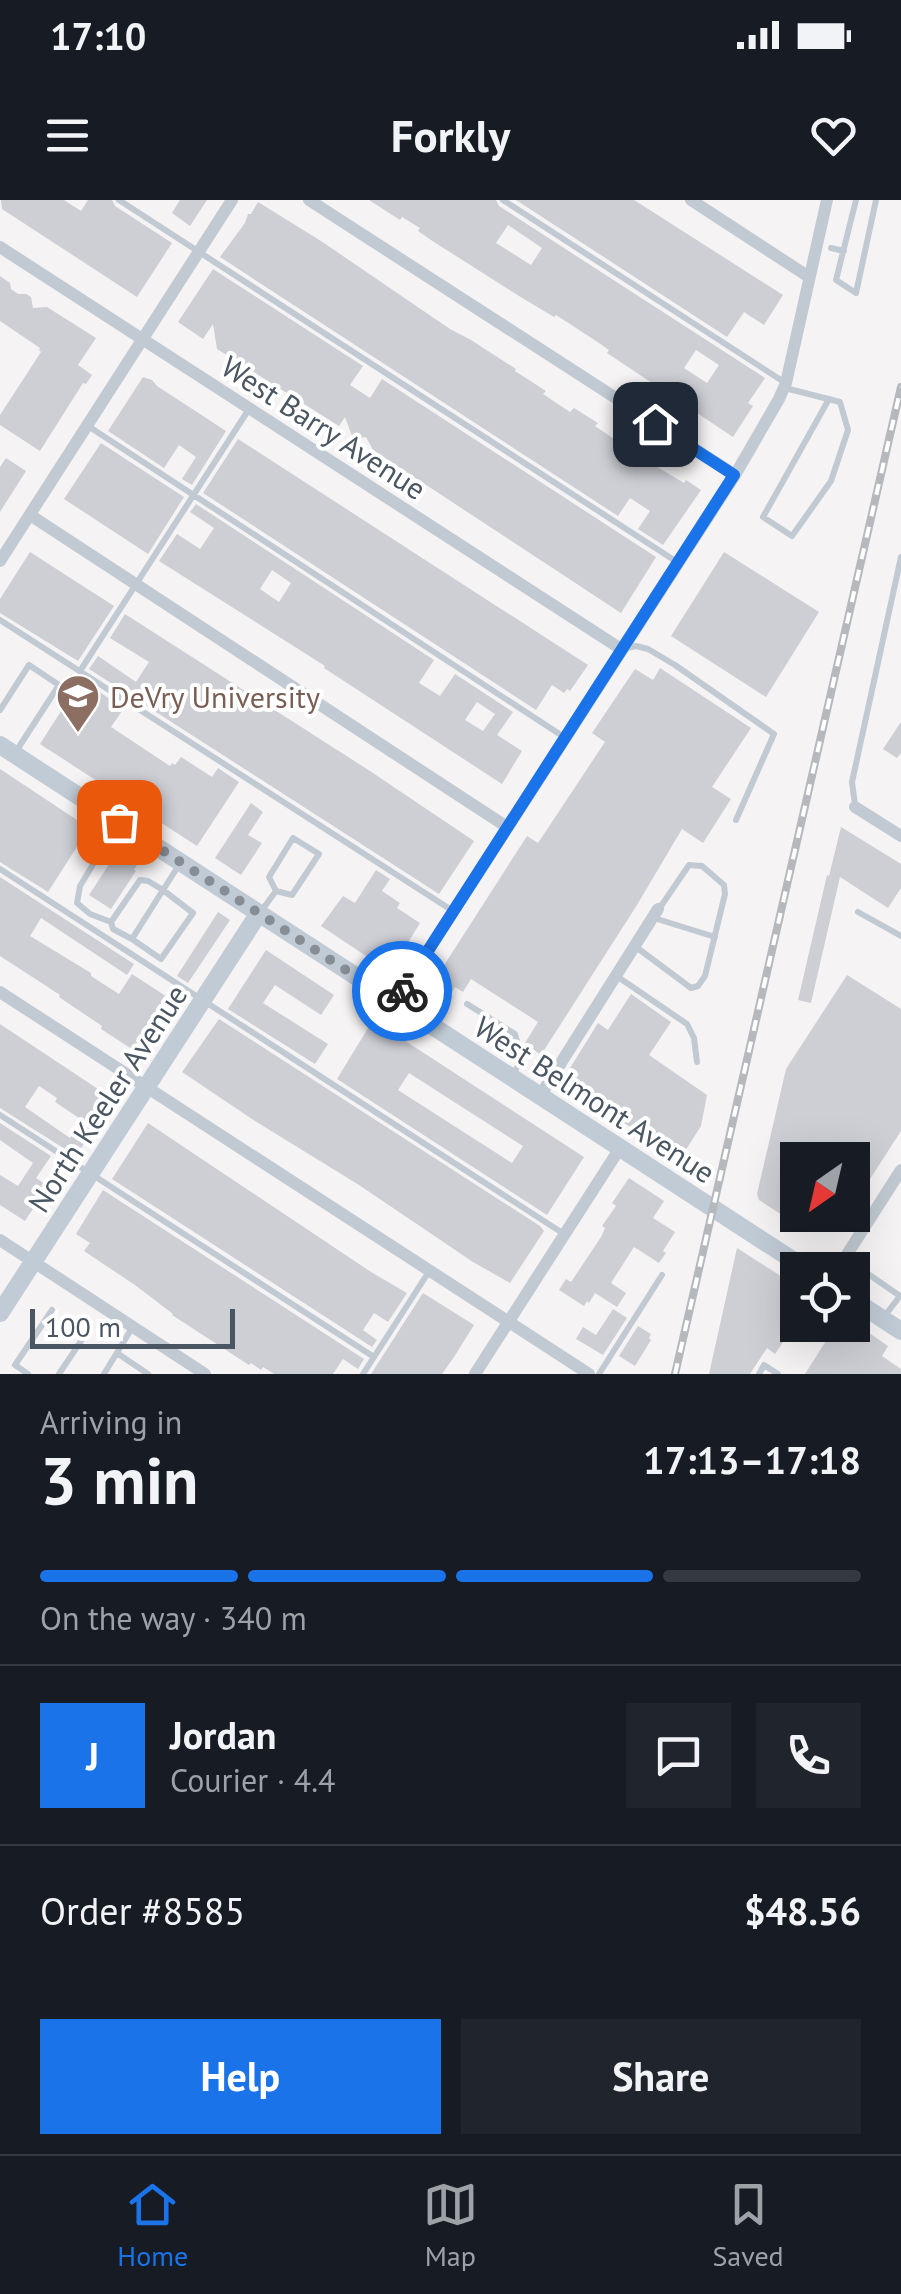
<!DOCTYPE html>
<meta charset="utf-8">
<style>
body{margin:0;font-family:"PT Sans",sans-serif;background:#20242c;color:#f1f3f6;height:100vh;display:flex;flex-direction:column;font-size:38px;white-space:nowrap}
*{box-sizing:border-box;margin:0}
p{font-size:32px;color:#9ea1a6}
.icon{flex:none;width:55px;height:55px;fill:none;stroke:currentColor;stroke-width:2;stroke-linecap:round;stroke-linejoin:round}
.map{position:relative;height:1174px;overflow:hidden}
.panel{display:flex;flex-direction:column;background:#171b24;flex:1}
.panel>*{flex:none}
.needle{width:65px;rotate:214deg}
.buttons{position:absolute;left:780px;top:942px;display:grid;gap:20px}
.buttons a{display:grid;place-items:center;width:90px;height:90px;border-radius:0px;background:#171b24;box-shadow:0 10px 40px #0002;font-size:50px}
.scale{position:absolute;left:30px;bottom:25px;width:205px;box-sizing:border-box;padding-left:10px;border:5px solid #4a5661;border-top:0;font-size:28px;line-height:35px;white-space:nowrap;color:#4a5661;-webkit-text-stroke:8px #fff;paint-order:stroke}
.pin{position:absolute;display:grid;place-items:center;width:85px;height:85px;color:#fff;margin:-42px;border-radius:20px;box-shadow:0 5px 15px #0006}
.courier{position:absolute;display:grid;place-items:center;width:100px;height:100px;margin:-50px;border:8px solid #1a73e8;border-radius:50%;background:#fff;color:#222;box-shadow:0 2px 12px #0007}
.summary em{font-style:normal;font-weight:700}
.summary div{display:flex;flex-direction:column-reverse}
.summary{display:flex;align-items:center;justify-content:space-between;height:170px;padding:0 40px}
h1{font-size:65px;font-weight:700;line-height:75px}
.bar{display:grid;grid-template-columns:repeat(4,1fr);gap:15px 10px;align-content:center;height:120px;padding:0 40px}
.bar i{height:12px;border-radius:8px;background:#363941}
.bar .current{background:#1a73e8}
.bar p{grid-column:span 4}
.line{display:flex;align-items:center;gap:25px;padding:0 40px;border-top:2px solid #363941}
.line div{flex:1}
.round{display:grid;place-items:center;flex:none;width:105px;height:105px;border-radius:0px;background:#20242c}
.action{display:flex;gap:20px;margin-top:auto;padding:20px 40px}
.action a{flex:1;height:115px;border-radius:0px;background:#1a73e8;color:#fff;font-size:40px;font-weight:700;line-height:115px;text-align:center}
.action a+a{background:#20242c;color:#f1f3f6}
.status{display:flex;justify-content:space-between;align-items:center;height:70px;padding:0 50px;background:#171b24;direction:ltr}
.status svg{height:28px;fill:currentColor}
header{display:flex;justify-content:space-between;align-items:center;height:130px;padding:0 40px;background:#171b24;font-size:45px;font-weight:700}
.dock{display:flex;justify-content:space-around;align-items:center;height:140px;border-top:2px solid #363941;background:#171b24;font-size:28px;color:#9ea1a6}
.dock a{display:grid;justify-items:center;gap:5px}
.dock .current{color:#1a73e8}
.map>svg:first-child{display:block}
.building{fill:#cdcfd5;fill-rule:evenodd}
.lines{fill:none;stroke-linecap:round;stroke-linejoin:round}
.lane{stroke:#c1cad2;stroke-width:6}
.street{stroke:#c1cad2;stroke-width:12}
.secondary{stroke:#c1cbd6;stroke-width:18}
.rail-casing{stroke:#b5b8bd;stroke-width:8}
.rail{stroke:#fff;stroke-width:4;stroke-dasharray:11;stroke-linecap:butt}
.done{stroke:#868d94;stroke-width:10;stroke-dasharray:0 18}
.route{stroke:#1a73e8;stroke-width:12}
.labels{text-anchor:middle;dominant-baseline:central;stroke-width:8;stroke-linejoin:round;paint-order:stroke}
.street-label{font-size:30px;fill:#4a5661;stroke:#fff}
.education-label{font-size:30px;fill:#785e54;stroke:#fff;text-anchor:start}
</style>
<div class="status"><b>17:10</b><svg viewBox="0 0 49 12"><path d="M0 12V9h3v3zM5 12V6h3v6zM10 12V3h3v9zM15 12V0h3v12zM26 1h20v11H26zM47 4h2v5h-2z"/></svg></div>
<header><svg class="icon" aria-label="menu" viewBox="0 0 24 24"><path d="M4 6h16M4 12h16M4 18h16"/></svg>Forkly<svg class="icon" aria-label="heart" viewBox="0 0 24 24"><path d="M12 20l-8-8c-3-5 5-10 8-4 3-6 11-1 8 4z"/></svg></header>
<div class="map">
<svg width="901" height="1174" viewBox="0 0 901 1174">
<rect width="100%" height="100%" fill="#f5f3f3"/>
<path class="building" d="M1 0H64L81 11 88 0H112L115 6 172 43 137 97 2 9Z
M180 0H207L190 26 172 13Z
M369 0H496L499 6 765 178 748 203 753 206 733 237 607 153 609 150 593 139 556 115 554 117 519 96 434 42 418 31 420 28 402 17 400 20ZM508 25 542 48 531 65 496 43ZM696 150 719 165 707 183 684 168Z
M516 0H634L783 95 764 125 744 112 727 137Z
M258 2 321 41 450 129 471 140 516 169 515 171 546 191 543 194 570 212 574 208 598 223 595 226 639 256 684 283 686 280 701 290 663 345 638 329 650 311 630 298 618 316 220 57 245 23 248 14H251Z
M213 69 363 166 350 185 370 198 382 179 656 357 621 413 373 250 366 237 356 239 352 236 345 217 339 226 217 149 213 124 203 139 178 122Z
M0 76 10 83 11 89 18 94H26L31 97 33 108 47 107 96 138 78 165 92 175 86 184 83 183 40 251 0 225V215L41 152 39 150 40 148 0 121Z
M143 177 152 180 157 186 226 231 192 285 182 279 196 257 179 245 164 268 108 231Z
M238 239 588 465 570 491 567 489 564 493 552 485 536 510 203 293Z
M101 243 184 297 148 354 64 299Z
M6 258 26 271 0 312V267Z
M196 304 434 460 419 483 440 496 455 474 513 512 497 535 522 551 502 584 324 468 325 466 159 361 177 334 200 349 214 328 190 312ZM272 370 291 383 279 402 260 389ZM477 502 495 514 483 531 465 520Z
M30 352 114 406 78 461 0 413V399Z
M724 352 819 412 766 497 671 436Z
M125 414 370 571 474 641 439 694 89 469 98 456 136 482 149 462 110 438Z
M660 468 751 528 712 587 731 599 703 643 682 629 637 705 541 855 525 843 538 822 471 779 463 792 455 787 450 795 432 784 527 636 538 643 605 542 592 533 635 469 653 480Z
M81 480 124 508 111 527 170 566 172 563 175 565 181 557 212 577 218 568 239 582 197 646 40 544Z
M901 522V553L897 558 883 549Z
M0 569 89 628 48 692 0 662Z
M251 603 263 612 248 635 262 643 241 675 215 658Z
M841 627 901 664V688L888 708 840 677 811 803 798 800 827 675 829 676Z
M119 649 138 663 134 670 136 671 111 709 89 695Z
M376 670 390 679 382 691 400 703 397 708 420 723 390 772 321 726 343 696 355 703Z
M0 677 134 764 127 775 41 718 30 736 91 773V776L119 794 132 774 175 802 141 855 101 829 102 826 59 797 60 795 0 756Z
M218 712 230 720 188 783 177 776Z
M266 750 334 795 321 815 275 785 263 803 328 844 315 864 228 809Z
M847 775 901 809V931L852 1007V960H798V1015H816L806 1031 786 1021 782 1015 759 1000 757 994 786 869Z
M631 794 671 822 649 855 707 895 701 926 680 959 570 888 579 874 570 868 598 823 608 830Z
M219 819 540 1026 544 1031 510 1083 473 1062 359 985 255 921 182 872Z
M373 820 584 957 547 1015 337 879ZM409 873 523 946 512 963 398 890Z
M0 824 113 899 76 956 0 908ZM39 886 57 898 55 902 82 920 70 938 25 907Z
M0 923 51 956 36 978 48 986 25 1021 0 1005V975L18 986 33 963 0 940Z
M148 923 371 1072 407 1093 388 1122 374 1113 363 1130 377 1140 372 1147 112 979Z
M629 978 664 1001 653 1018 675 1032 663 1051 666 1053 659 1063 634 1047 611 1083 626 1093 617 1107 595 1093 589 1103 587 1101 584 1106 559 1090 566 1079 571 1082 601 1037 605 1028 602 1026 616 1006 612 1003Z
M103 990 364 1159 358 1169 343 1159 333 1174H274L263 1167 261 1170 251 1163 249 1165 172 1115 173 1114 135 1085 84 1051 90 1043 76 1034Z
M737 1048 798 1087V1120L775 1154 767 1148 750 1174H709Z
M423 1093 474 1125 454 1157 442 1174H371Z
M613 1109 627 1118 603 1155 576 1139 583 1127 596 1135Z
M856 1124 888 1146 882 1156 901 1169V1174H805L836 1125 849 1134Z
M638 1126 651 1134 649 1138 651 1140 635 1166 619 1156Z"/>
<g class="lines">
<path class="lane" d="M119 0 677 362
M503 0 784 182
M856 0 836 80 856 93 876 0
M831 48 844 51
M785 188 840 202 848 230 831 281 792 336 763 317 829 199
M88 226 564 537
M0 420 453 711
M627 448 636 446 648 449 675 465 774 534 736 620
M80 471 249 209
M0 510 29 465 59 485 15 553
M855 605 852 582 901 357
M118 623 80 686 77 703 90 714 111 722 140 680 148 681 163 690 179 665
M293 638 319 654 292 695 276 691 269 677Z
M0 669 564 1034
M163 690 193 713 161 759 132 739Z
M262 710 276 691
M858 712 901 736
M654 718 715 737
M111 722 113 729 132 739
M636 747 691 788 698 786 705 776 725 694 724 685 702 666 689 665 659 709
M618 777 687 824 694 838 697 862
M467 804 515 834 522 859 512 876
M0 915 374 1157
M845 1058 900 1096
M883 1118 900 1096
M117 1153 148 1174
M28 1174 15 1165 52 1110
M59 1174 85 1135
M104 1174 132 1128
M363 1174 430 1070
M599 1174 662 1075
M759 1174 764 1165 778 1174"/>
<path class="street" d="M309 0 735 275
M691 0 809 77
M0 47 621 449
M30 315 507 627
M0 361 232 0
M855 607 901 636
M0 792 589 1174
M395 802 735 275 779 199 786 183 827 0
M540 896 658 709
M0 1040 205 1174
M837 1070 901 970
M475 1174 620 948"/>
<path class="secondary" d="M0 545 808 1070
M852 1099 901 1131
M0 1113 259 713"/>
<g class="rail-casing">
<path id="rail" d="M675 1174 901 187"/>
</g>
<use href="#rail" class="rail"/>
</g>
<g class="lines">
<path class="done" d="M119 622 395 802 402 791"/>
<path class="route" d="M402 791 734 275 655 224"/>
</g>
<defs>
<g id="university-pin" transform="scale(2.25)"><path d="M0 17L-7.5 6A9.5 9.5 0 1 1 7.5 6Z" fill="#8d6e63" stroke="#fff"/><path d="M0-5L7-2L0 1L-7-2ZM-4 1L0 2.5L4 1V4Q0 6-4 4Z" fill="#fff"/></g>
</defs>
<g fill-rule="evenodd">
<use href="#university-pin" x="78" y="496"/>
</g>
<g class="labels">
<g class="street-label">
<text transform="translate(324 227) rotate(33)">West Barry Avenue</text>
<text transform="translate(107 898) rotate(-57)">North Keeler Avenue</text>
<text transform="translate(595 899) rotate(33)">West Belmont Avenue</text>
</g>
<g class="education-label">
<text x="110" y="496">DeVry University</text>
</g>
</g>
</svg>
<div class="buttons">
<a><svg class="needle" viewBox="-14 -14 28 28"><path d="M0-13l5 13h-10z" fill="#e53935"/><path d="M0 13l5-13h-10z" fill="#9ea1a6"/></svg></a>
<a><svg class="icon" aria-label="locate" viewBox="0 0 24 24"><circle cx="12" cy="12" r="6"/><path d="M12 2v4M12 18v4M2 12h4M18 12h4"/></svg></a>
</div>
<div class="scale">100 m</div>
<div class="pin" style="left:119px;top:622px;background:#ea580c"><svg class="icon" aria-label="bag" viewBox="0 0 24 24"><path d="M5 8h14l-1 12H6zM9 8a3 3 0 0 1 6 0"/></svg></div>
<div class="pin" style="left:655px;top:224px;background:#1f2937"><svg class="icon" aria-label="home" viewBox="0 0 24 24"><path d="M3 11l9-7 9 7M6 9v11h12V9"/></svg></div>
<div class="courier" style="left:402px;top:791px"><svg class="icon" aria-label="bike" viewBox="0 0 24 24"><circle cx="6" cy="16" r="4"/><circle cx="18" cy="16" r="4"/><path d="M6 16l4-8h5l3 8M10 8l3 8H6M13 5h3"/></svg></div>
</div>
<section class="panel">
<div class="summary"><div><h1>3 min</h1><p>Arriving in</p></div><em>17:13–17:18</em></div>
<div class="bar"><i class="current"></i><i class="current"></i><i class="current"></i><i></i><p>On the way · 340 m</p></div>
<div class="line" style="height:180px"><b class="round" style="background:#1a73e8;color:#fff">J</b><div><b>Jordan</b><p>Courier · 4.4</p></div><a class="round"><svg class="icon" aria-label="chat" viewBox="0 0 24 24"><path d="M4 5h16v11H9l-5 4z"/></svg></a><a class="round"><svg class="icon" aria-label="phone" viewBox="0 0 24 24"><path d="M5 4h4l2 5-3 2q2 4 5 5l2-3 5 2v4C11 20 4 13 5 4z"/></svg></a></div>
<div class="line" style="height:130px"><div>Order #8585</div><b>$48.56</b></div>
<div class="action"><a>Help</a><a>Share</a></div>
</section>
<nav class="dock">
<a class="current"><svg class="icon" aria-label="home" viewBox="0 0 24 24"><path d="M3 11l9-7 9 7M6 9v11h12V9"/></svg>Home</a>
<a><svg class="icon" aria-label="map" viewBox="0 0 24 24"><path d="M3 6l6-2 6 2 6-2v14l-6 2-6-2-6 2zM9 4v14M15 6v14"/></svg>Map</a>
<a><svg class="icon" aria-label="saved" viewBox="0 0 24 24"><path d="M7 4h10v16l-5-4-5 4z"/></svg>Saved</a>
</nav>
